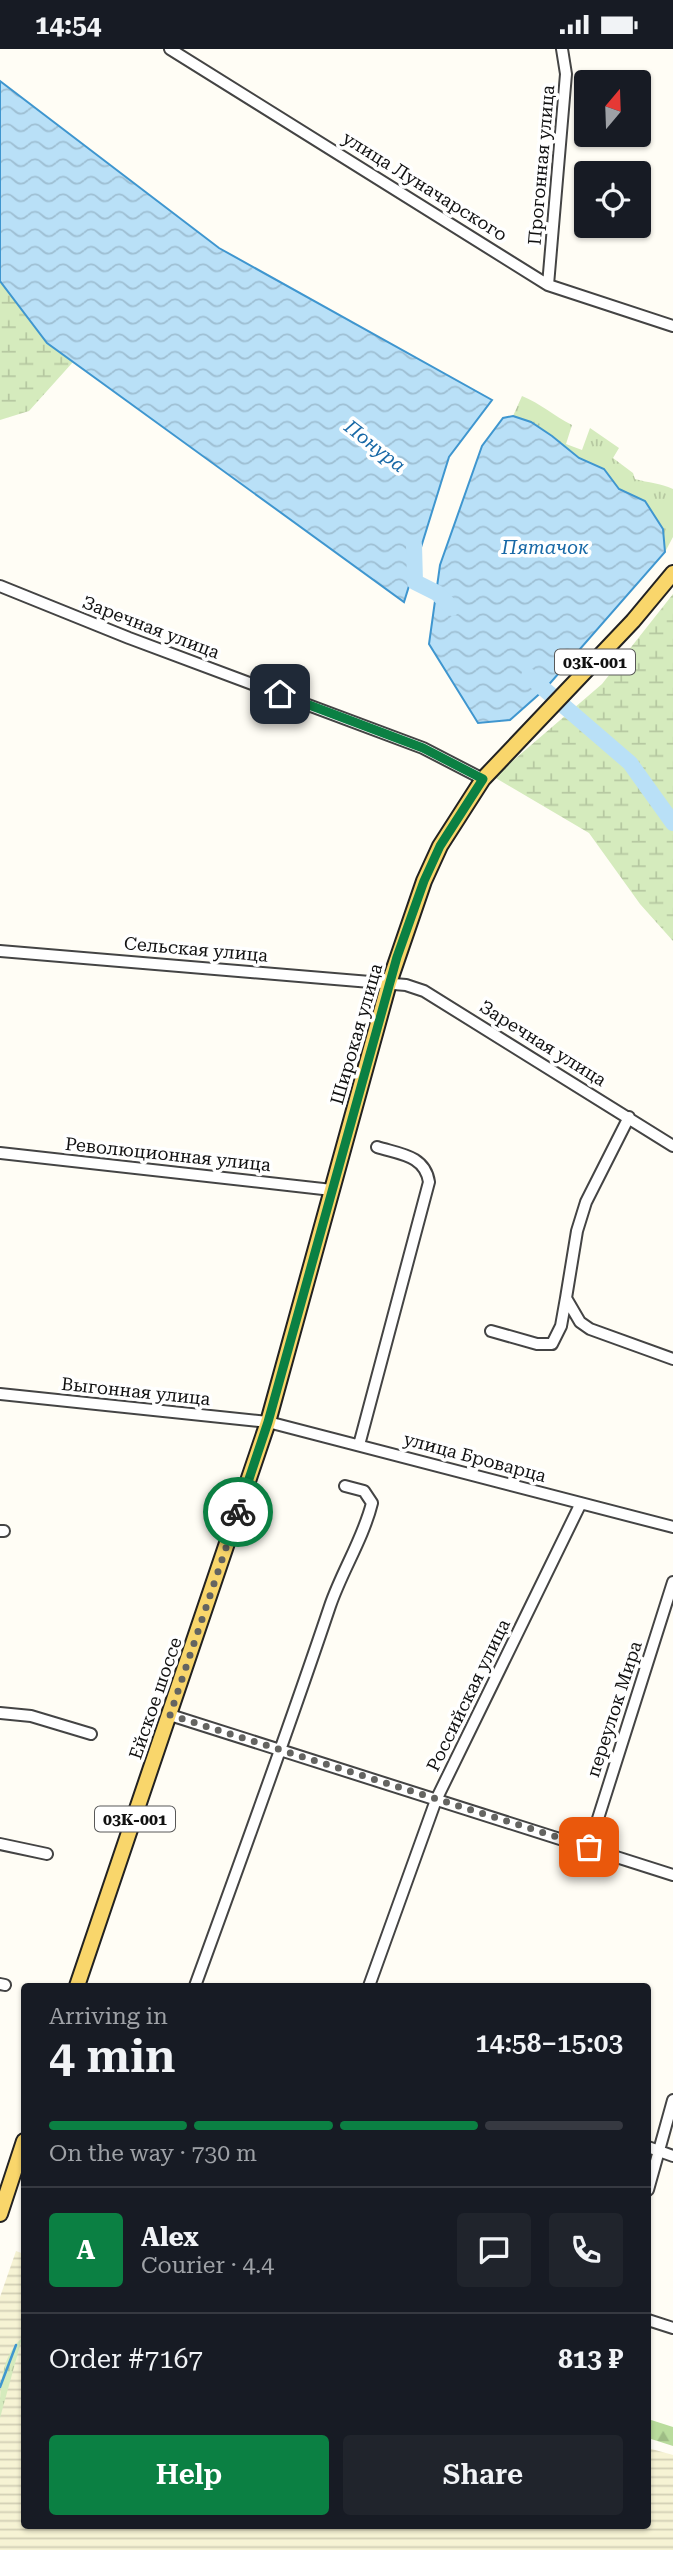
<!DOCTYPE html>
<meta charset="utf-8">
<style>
body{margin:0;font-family:"Roboto Serif",serif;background:#20242c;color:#f1f3f6;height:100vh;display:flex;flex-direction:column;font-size:26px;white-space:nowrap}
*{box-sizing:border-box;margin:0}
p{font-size:23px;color:#9ea1a6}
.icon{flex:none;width:38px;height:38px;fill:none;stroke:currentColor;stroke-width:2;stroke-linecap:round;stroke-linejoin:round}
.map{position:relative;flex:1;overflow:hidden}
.details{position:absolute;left:21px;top:1934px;width:630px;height:546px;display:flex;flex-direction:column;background:#171b24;border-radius:7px;box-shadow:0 2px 5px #0004}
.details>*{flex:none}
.needle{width:46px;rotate:19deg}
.tools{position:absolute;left:574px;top:21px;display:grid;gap:14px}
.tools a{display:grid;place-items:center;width:77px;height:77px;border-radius:7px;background:#171b24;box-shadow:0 2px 5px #0004;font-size:35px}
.pin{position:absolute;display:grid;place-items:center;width:60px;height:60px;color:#fff;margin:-30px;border-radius:14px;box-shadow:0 4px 10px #0006}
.courier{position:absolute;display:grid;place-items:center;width:70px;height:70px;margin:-35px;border:5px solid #0b8043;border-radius:50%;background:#fff;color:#222;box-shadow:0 2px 9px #0007}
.summary em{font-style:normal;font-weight:600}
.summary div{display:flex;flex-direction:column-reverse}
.summary{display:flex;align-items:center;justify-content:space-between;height:119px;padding:0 28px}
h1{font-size:46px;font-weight:600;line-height:52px}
.bar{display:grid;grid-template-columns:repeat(4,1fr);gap:10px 7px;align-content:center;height:84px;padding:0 28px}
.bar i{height:9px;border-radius:5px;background:#363941}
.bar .current{background:#0b8043}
.bar p{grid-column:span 4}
.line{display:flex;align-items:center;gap:18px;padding:0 28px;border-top:2px solid #363941}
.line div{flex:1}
.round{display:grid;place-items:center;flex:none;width:74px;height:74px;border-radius:7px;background:#20242c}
.cta{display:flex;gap:14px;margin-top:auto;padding:14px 28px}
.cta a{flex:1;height:80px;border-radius:7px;background:#0b8043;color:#fff;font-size:28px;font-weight:600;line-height:80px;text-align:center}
.cta a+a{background:#20242c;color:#f1f3f6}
.status{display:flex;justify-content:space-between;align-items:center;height:49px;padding:0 35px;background:#171b24;direction:ltr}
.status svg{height:19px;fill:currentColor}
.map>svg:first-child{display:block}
.farmland{fill:url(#farmland-rules)}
.grass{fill:url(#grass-tufts)}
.forest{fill:url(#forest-firs)}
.wetland{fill:url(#wetland-marsh)}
.water{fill:url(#water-waves);stroke:#3f96cf;stroke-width:2}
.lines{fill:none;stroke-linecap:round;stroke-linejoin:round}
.stream{stroke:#3f96cf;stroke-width:2.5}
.river{stroke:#b9e0f7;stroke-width:16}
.minor-casing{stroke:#444;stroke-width:14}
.major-casing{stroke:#222;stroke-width:18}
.minor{stroke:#fff;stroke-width:10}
.major{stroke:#f9d66b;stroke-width:14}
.done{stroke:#646461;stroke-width:7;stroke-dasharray:0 12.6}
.route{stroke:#0b8043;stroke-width:9}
.labels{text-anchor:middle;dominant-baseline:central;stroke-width:7;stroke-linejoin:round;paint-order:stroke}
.shield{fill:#fff;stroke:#585858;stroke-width:2}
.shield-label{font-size:16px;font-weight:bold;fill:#111}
.street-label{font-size:18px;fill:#111;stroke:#fff}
.water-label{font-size:19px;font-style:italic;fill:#1768a6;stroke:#fff}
</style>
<div class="status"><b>14:54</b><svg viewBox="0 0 49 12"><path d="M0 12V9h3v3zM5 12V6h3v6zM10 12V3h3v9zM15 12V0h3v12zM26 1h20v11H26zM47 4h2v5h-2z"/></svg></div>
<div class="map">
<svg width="673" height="2501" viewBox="0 0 673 2501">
<defs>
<pattern id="farmland-rules" width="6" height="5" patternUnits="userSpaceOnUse" patternTransform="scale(1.75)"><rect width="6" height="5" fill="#f6f3d4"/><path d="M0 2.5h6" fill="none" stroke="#d2cfb5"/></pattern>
<pattern id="grass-tufts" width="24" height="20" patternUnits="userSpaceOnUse" patternTransform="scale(1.75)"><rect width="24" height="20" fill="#d5ebbd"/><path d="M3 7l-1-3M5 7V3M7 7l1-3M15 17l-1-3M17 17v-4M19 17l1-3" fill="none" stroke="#b6c8a1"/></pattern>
<pattern id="forest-firs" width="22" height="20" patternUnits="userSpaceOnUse" patternTransform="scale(1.75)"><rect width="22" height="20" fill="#b9dc9c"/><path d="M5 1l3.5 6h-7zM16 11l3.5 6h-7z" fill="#9ebc85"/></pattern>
<pattern id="wetland-marsh" width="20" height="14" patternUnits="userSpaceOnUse" patternTransform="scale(1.75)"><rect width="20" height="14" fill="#d5ebbd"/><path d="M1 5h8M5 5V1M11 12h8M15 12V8" fill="none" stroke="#b6c8a1"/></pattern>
<pattern id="water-waves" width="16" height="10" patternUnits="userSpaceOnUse" patternTransform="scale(1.75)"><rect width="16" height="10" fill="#b9e0f7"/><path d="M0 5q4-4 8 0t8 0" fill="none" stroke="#9ebfd3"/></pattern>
</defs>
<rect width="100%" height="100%" fill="#fffdf5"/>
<path class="farmland" d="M16 2202 24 2205V2476H648V2399L673 2406V2501H0V2248Z"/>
<path class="grass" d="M522 347C540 354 554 367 572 376L566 395 582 401 590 379 619 399 613 409 633 424 635 430C649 434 660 434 673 440V488L665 503 663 480 645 452 619 440 604 420 579 409 552 387 531 373 513 367Z
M22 2289 0 2369C0 2339 0 2309 22 2289Z"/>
<path class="forest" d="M648 2370 673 2378V2397L648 2389Z"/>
<path class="wetland" d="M0 232 47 294 73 313 29 362 0 371Z
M673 545V892L640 855 589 784 494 728 602 635Z"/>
<path class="water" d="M0 32 219 199 492 351 449 408 404 553 47 294 0 232Z
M513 367 531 373 552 387 579 409 604 420 619 440 645 452 663 480 665 503 545 640 510 671 478 674 429 595 440 516 482 397 503 369Z"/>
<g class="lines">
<path class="stream" d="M0 2338 16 2296"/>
<path class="river" d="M414 496 415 533 437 544 452 559
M529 627 630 714 673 774"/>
<g class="minor-casing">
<path id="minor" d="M170 0 548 236 673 277
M548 236 566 25 562 0
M0 537 129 589 423 699 483 730
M0 902 406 936 424 942 673 1097
M629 1068 586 1153 577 1182 566 1249 580 1273 590 1280 673 1310
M0 1104 332 1141
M491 1282 537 1295H552L561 1277 566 1249
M0 1345 268 1373 673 1478
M359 1396 429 1133C425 1106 399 1105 377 1098
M0 1482H4
M0 1664 31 1667 91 1685
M170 1666 673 1826
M0 1795 47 1805
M589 1798 673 1533
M0 1935 5 1936
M195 1937C241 1811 287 1685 330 1557 342 1522 363 1490 372 1454L364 1442 345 1437
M369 1937 436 1751 581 1454
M648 2098 673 2107
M648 2141 673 2051
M648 2271 673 2279"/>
</g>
<g class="major-casing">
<path id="major" d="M77 1937 268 1373 389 934 424 832 440 797 483 730 633 572 673 524
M0 2165 24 2092"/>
</g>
<use href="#minor" class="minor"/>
<use href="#major" class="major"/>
</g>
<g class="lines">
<path class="done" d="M238 1463 170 1666 589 1798"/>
<path class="route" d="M238 1463 268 1373 397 908 424 832 440 797 483 730 423 699 280 645"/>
</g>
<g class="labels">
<g class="shield">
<rect x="555" y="600.5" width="80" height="25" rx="5"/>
<rect x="95" y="1757.5" width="80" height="25" rx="5"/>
</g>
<g class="shield-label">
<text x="595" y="613">03К-001</text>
<text x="135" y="1770">03К-001</text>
</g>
<g class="street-label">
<text transform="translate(541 116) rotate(-85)">Прогонная улица</text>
<text transform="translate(425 137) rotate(32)">улица Луначарского</text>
<text transform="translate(151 578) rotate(21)">Заречная улица</text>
<text transform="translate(196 900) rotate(5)">Сельская улица</text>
<text transform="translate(356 985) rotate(-74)">Широкая улица</text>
<text transform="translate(543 994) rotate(32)">Заречная улица</text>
<text transform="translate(168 1105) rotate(6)">Революционная улица</text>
<text transform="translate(136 1342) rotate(6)">Выгонная улица</text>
<text transform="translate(475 1408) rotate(15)">улица Броварца</text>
<text transform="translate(468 1646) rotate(-64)">Российская улица</text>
<text transform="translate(155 1649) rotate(-71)">Ейское шоссе</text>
<text transform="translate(614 1660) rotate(-72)">переулок Мира</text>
</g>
<g class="water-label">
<text transform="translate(375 397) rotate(38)">Понура</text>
<text x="545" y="498">Пятачок</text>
</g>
</g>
</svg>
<div class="tools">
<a><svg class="needle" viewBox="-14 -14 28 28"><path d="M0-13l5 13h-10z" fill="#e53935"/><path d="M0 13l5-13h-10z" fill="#9ea1a6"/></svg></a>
<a><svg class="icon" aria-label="locate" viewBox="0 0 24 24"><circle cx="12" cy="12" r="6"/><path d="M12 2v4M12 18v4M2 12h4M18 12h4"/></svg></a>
</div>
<div class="pin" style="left:589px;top:1798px;background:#ea580c"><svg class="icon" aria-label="bag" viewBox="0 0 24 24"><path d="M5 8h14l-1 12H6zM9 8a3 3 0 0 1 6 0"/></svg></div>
<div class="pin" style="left:280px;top:645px;background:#1f2937"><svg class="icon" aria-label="home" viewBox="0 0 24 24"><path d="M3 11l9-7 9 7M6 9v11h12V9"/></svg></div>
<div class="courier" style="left:238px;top:1463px"><svg class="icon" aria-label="bike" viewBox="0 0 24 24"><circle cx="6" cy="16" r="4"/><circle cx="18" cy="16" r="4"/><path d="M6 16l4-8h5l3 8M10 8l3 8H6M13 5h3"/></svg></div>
<section class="details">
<div class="summary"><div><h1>4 min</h1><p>Arriving in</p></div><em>14:58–15:03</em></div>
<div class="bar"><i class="current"></i><i class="current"></i><i class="current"></i><i></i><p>On the way · 730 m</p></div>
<div class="line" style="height:126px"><b class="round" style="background:#0b8043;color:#fff">A</b><div><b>Alex</b><p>Courier · 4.4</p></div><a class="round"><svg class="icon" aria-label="chat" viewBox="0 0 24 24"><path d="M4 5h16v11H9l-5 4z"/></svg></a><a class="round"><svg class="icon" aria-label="phone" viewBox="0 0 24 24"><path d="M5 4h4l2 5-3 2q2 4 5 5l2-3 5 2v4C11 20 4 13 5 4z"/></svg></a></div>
<div class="line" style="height:91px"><div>Order #7167</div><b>813 ₽</b></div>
<div class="cta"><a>Help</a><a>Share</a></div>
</section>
</div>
